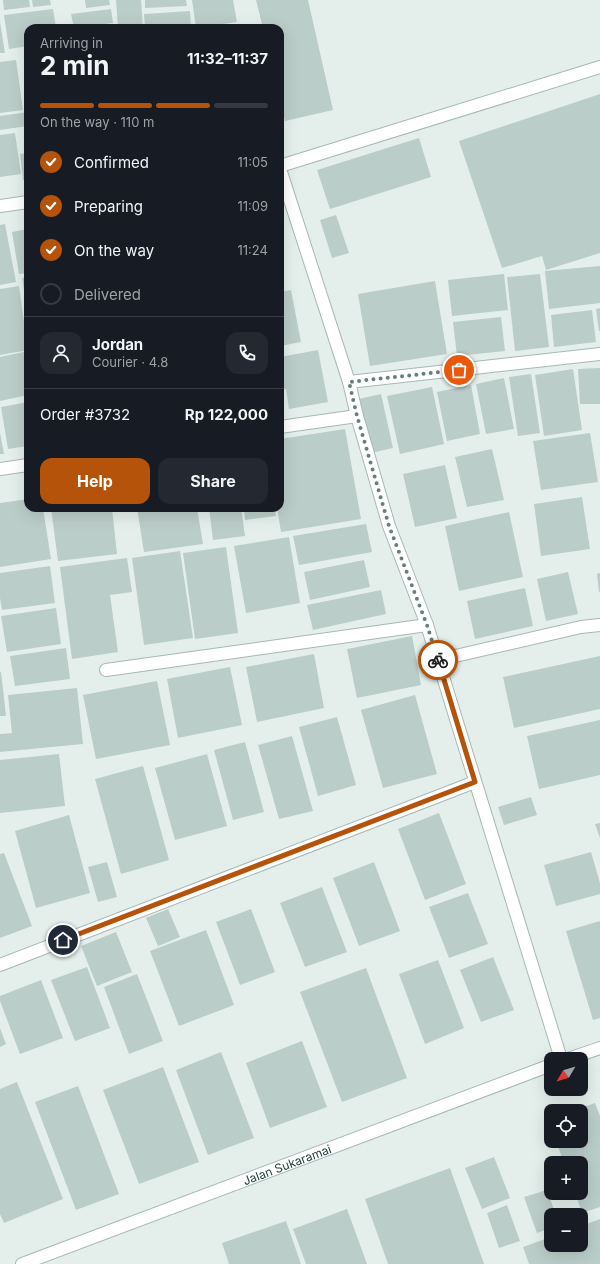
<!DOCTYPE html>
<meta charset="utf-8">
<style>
body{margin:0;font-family:Inter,sans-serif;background:#242831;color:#f1f3f6;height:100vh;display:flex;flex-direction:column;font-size:15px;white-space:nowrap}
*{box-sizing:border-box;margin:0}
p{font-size:13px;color:#9ea1a6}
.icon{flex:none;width:22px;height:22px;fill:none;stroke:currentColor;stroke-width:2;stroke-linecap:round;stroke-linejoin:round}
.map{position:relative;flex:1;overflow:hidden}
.panel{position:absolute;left:24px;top:24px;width:260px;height:488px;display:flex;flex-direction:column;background:#171b24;border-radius:12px;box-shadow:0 4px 16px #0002}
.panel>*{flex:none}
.needle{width:26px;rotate:232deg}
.fabs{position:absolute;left:544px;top:1052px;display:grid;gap:8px}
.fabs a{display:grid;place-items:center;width:44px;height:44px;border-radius:8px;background:#171b24;box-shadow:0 4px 16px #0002;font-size:20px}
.pin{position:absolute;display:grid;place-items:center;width:34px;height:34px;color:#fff;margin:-17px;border:2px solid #fff;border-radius:50%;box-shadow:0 1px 4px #0007}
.courier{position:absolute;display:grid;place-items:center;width:40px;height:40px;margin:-20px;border:3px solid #b45309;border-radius:50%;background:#fff;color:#222;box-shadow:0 1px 5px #0007}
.summary em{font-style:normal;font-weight:700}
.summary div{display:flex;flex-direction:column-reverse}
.summary{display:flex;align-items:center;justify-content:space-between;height:68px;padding:0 16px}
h1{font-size:26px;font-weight:700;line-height:30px}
.bar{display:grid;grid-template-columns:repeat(4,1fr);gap:6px 4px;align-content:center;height:48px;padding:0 16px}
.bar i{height:5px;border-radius:3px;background:#363941}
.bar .selected{background:#b45309}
.bar p{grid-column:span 4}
.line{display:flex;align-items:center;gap:10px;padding:0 16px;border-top:1px solid #363941}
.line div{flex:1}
.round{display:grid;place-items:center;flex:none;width:42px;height:42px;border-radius:12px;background:#242831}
ol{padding:0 16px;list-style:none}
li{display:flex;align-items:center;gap:12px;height:44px}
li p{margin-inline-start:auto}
li .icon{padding:4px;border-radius:50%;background:#b45309;color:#fff;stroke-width:4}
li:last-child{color:#9ea1a6}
li i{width:22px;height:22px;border:2px solid #363941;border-radius:50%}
.button{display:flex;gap:8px;margin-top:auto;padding:8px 16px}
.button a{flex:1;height:46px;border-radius:12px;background:#b45309;color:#fff;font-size:16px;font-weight:700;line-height:46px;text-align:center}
.button a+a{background:#242831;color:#f1f3f6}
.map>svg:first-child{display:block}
.building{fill:#bbcdc9}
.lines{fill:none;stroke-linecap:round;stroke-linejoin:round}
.street-casing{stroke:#a6b8b5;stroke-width:14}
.street{stroke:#fff;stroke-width:12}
.done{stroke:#657f7c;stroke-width:4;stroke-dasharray:0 7.2}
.route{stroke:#b45309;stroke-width:5}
.labels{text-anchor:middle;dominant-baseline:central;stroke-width:3;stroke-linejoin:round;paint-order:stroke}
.street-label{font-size:12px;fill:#214340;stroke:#f5fbf9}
</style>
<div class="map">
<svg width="600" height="1264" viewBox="0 0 600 1264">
<rect width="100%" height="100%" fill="#e4efec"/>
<path class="building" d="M3 0H29L30 7 4 10Z
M32 0H50L51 5 33 7Z
M85 0H109L110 5 86 8Z
M116 0H141L143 28H118Z
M145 0H186L187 6 145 8Z
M192 0H233L237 22 196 28Z
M256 0H308L333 110 285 121 280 99V28H263Z
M53 9 56 28H28V46L9 49 4 15Z
M111 9 113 23 74 28 71 14Z
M190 11 191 28H145L144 14Z
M0 22 5 53H0Z
M25 57H28V73H27Z
M16 60 23 110 0 113V62Z
M600 94V253L546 270 542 256 502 268 459 141Z
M28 112V126L0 130V116Z
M15 133 21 174 0 177V135Z
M419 138 431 177 330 209 317 170Z
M28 153V180H23L20 154Z
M336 215 349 253 332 258 320 220Z
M5 224 16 282 0 285V225Z
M28 229V273L19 274 12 232Z
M600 266V303L549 309 545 271Z
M504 274 508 310 452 316 448 280Z
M540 274 549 347 515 351 507 277Z
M22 278H28V308H27Z
M435 281 447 354 370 366 358 294Z
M19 286 28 350 0 355V289Z
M291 290 301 342 280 346V292Z
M600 308V331H599L596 309Z
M592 310 596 342 554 347 551 315Z
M501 317 505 351 457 356 453 322Z
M318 350 328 402 289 409 286 389 280 390V357Z
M24 352 28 371V395L0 401V357Z
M600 368V404H580L578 369Z
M573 369 582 430 544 436 535 375Z
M531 374 540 433 518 436 509 377Z
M504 378 514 429 486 434 476 384Z
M471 385 480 434 447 441 437 392Z
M432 387 444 444 400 454 387 396Z
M381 394 393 448 371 453 359 399Z
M28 402V446L8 449 1 407Z
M345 429 361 519 281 532 277 508H280V439Z
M0 433 4 454H0Z
M590 433 598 482 541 490 533 441Z
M492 449 504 500 467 507 455 457Z
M445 465 457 518 415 527 403 474Z
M582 497 590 549 541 556 534 504Z
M28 499V508H43L51 559 0 567V503Z
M51 508H112L117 554 58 561Z
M137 508H197L203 544 144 552Z
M209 508H241L245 536 213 540Z
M244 508H275L276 516 245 520Z
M509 512 523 577 459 591 445 526Z
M366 524 372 552 299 565 293 536Z
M289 537 300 603 246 613 234 546Z
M226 547 238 633 195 639 183 553Z
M180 551 193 638 144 645 132 558Z
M127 558 132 592 110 595 118 652 72 659 60 567Z
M364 560 370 587 310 600 304 572Z
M50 566 55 603 2 610 0 598V573Z
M568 572 578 614 546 621 537 579Z
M600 573V592H599L597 574Z
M525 588 533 626 475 639 467 601Z
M381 590 386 614 313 630 307 605Z
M56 608 61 644 7 652 1 616Z
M412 636 421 685 357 698 347 649Z
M66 648 70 679 15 686 10 656Z
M314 654 324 708 257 722 246 667Z
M600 656V709L514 728 503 677Z
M230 667 242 725 178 738 167 679Z
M0 672H1L6 716H0Z
M157 681 170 745 96 759 83 695Z
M77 688 83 744 0 752V734L12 733 8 695Z
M415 695 437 774 383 788 361 710Z
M337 717 356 785 318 796 299 727Z
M600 720V775L539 789 527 736Z
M292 736 313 811 279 819 258 745Z
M245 742 264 812 233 820 214 750Z
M59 754 65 806 0 813V760Z
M207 754 227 826 175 840 155 768Z
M143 766 169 860 121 874 95 779Z
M531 797 537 815 504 825 498 807Z
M439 813 466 884 425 900 398 829Z
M69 815 90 893 36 908 15 831Z
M600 823V838L595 824Z
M591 852 600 883V894L556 906 544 865Z
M4 853 32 926 0 938V854Z
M107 862 117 897 98 902 88 867Z
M374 862 400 931 359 946 333 878Z
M322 887 347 952 305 967 280 903Z
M468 893 488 944 449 958 429 907Z
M168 909 180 937 158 946 146 918Z
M251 909 275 972 240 985 216 922Z
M600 921V1018L593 1020 566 931Z
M206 930 234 1005 179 1026 150 951Z
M116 932 132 972 97 986 81 946Z
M493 957 514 1010 481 1022 460 970Z
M438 960 464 1028 425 1044 399 974Z
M87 967 110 1028 75 1041 51 980Z
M366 968 407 1078 342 1102 300 992Z
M137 974 163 1041 129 1054 104 987Z
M41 980 63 1038 20 1054 0 1001V996Z
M0 1028 6 1044 0 1047Z
M302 1041 327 1107 270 1128 246 1063Z
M221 1052 254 1138 208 1155 176 1070Z
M163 1067 199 1162 139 1184 103 1090Z
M17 1082 63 1199 4 1223 0 1214V1089Z
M78 1086 119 1194 76 1210 35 1102Z
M595 1103 600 1116V1207L582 1213 575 1193H581V1163H564L556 1141H581V1111H573Z
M494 1157 510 1198 482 1209 465 1168Z
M450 1168 484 1264H388L365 1199Z
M547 1190 556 1215H551V1228L537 1233 524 1197Z
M507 1205 520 1241 499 1248 487 1213Z
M347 1209 367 1264H306L293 1229Z
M600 1219V1264H529L523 1247 551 1237V1245H581V1226Z
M286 1221 301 1264H229L222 1243Z"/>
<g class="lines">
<g class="street-casing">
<g id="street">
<path d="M280 166 600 67"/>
<path d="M280 169 349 382 357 416 389 526 427 625 561 1059"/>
<path d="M0 206 28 202"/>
<path d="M349 382 600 354"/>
<path d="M280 427 357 416"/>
<path d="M0 469 28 465"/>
<path d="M438 660 581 627 600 625"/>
<path d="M106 670 427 625"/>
<path d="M0 965 475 782"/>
<path d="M568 1059 600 1048"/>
<path id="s1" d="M22 1264 551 1065"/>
</g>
</g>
<use href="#street" class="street"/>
</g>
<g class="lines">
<path class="done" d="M438 660 427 625 389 526 357 416 349 382 459 370"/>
<path class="route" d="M63 940 475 782 438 660"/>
</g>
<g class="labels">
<g class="street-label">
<text stroke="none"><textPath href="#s1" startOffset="283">Jalan Sukaramai</textPath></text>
</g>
</g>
</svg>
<div class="fabs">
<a><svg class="needle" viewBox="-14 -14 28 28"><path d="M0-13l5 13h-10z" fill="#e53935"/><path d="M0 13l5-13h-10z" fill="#9ea1a6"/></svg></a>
<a><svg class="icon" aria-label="locate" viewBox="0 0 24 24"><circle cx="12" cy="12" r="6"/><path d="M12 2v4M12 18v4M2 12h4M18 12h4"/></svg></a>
<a>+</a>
<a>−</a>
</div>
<div class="pin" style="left:459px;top:370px;background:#ea580c"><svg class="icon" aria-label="bag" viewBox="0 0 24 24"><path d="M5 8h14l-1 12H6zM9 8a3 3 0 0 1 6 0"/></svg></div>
<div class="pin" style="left:63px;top:940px;background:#1f2937"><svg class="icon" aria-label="home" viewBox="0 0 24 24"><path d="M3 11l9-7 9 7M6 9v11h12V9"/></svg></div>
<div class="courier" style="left:438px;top:660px"><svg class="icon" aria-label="bike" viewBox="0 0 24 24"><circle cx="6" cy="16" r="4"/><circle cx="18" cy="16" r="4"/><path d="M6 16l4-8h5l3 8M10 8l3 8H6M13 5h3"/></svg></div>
<section class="panel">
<div class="summary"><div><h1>2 min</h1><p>Arriving in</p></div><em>11:32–11:37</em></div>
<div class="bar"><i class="selected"></i><i class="selected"></i><i class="selected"></i><i></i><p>On the way · 110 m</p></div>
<ol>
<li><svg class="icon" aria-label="check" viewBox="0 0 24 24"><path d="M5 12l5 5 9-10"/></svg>Confirmed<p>11:05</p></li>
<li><svg class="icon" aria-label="check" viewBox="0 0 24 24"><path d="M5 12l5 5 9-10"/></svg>Preparing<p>11:09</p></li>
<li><svg class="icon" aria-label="check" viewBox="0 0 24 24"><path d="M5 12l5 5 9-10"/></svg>On the way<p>11:24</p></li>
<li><i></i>Delivered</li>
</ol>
<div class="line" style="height:72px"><a class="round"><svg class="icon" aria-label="person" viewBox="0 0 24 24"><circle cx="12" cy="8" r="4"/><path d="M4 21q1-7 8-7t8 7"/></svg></a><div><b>Jordan</b><p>Courier · 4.8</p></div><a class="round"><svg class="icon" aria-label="phone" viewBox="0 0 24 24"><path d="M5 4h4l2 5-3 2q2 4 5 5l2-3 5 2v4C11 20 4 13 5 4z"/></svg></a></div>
<div class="line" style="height:52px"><div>Order #3732</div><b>Rp 122,000</b></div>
<div class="button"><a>Help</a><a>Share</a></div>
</section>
</div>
